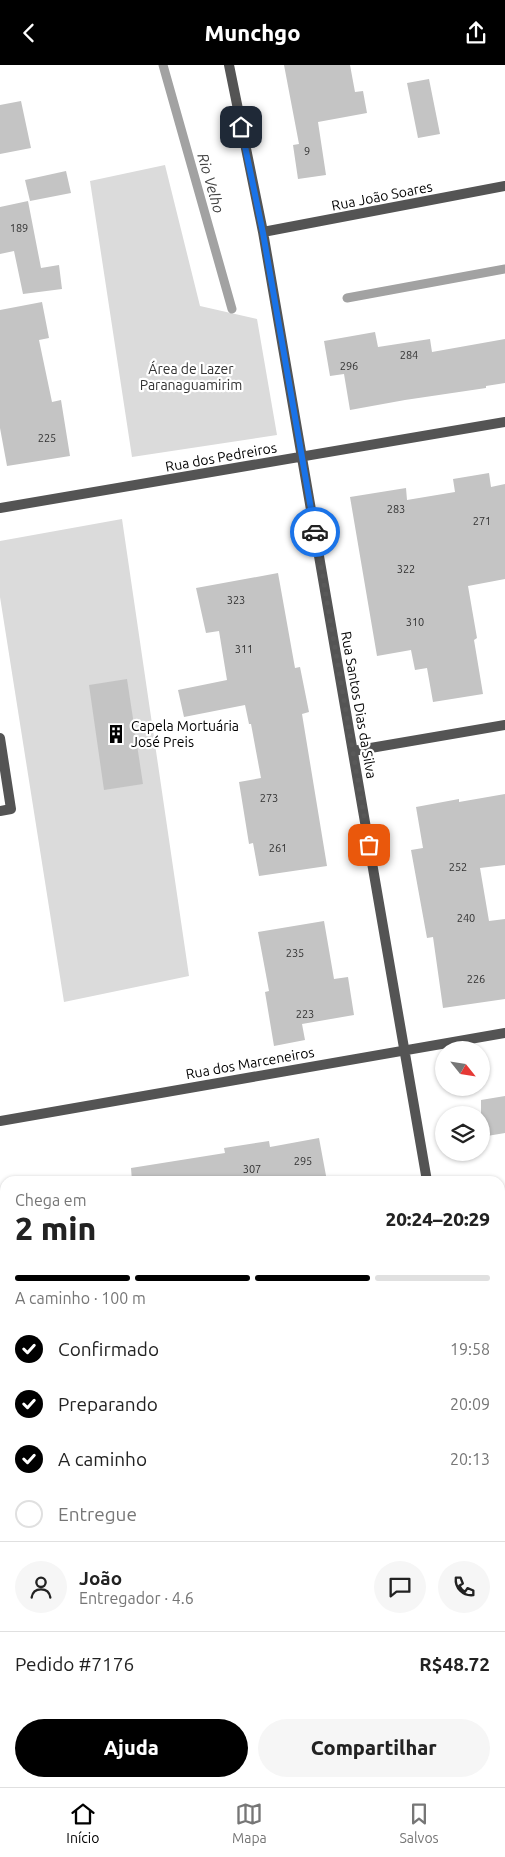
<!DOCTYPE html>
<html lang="pt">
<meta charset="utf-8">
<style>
body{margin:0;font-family:Ubuntu,sans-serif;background:#f6f6f6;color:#222;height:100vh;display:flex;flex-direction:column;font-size:19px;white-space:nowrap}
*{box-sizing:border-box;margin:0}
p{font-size:16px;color:#767676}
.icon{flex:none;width:28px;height:28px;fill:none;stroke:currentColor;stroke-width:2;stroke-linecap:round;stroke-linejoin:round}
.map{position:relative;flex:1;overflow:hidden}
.sheet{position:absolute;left:0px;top:1111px;width:505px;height:611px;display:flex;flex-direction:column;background:#fff;border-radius:15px 15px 0 0;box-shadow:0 1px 4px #0004}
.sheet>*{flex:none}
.needle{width:32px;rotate:120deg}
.tools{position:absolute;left:435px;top:976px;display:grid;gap:10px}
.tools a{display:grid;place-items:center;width:55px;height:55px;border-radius:50%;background:#fff;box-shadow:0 1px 4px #0004;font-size:25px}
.pin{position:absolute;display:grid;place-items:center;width:42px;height:42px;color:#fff;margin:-21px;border-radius:10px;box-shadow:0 2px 8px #0006}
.courier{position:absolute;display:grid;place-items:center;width:50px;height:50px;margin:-25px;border:4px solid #1a73e8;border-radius:50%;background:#fff;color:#222;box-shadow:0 1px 6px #0007}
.summary em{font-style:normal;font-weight:800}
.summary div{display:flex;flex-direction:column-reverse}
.summary{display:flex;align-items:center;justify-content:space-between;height:85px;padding:0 15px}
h1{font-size:32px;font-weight:800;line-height:38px}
.bar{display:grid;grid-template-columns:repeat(4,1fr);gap:8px 5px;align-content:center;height:60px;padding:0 15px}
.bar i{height:6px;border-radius:4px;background:#e0e0e0}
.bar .selected{background:#000}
.bar p{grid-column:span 4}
.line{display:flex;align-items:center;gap:12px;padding:0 15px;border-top:1px solid #e0e0e0}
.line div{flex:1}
.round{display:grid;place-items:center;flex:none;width:52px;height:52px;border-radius:26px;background:#f6f6f6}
ol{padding:0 15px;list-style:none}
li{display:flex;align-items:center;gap:15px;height:55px}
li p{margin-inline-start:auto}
li .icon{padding:5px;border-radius:50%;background:#000;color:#fff;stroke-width:4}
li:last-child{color:#767676}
li i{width:28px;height:28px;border:2px solid #e0e0e0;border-radius:50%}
.button{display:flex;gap:10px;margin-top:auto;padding:10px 15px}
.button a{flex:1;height:58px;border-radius:30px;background:#000;color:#fff;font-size:20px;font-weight:800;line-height:58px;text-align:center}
.button a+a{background:#f6f6f6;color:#222}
header{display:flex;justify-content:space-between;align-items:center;height:65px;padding:0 15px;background:#000;color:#fff;font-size:22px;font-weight:800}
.tabs{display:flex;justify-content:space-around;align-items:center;height:70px;border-top:1px solid #e0e0e0;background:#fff;font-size:14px;color:#767676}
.tabs a{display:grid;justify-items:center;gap:2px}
.tabs .selected{color:#000}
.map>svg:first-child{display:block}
.green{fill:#dbdbdb}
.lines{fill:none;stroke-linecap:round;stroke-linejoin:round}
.stream{stroke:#a2a2a2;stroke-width:9}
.building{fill:#c4c4c4}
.minor{stroke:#545454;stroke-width:10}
.done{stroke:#595959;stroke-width:5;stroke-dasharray:0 9}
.route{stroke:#1a73e8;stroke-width:6}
.labels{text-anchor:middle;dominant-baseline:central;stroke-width:4.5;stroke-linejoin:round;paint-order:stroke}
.number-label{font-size:11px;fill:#313131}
.street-label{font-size:14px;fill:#000;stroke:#fff}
.park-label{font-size:14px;fill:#323232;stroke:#fff}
.poi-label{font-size:14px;fill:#000;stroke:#fff;text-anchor:start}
.water-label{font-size:15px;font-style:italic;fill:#434343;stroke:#fff}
</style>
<header><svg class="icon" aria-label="back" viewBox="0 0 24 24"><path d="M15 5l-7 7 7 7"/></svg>Munchgo<svg class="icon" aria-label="share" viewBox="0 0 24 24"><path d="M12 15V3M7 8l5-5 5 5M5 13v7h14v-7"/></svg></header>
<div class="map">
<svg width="505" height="1722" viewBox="0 0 505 1722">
<rect width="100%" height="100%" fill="#fff"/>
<path class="green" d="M165 100 200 241 257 254 277 370 132 392 90 116Z
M122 454 189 911 64 937 0 532V476Z"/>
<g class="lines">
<path class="stream" d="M163 0 232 244
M347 233 505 204"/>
</g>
<path class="building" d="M284 0H350L355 27 363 26 367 48 318 57 326 110 298 114 293 80 299 79Z
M429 14 440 69 418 73 407 18Z
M21 36 31 83 0 89V40Z
M66 106 71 128 30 136 25 115Z
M28 136 41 203 59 200 62 224 23 229 14 186 0 189V142Z
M42 237 49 273 39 275 52 337 61 335 70 391 7 401 0 363V245Z
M375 267 378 282 430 274 432 287 505 274V318L486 321V323L405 335 350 345 344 309 330 311 324 276Z
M489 408 491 422 505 419V514L468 521 477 573 474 575 483 629 433 637 427 603 415 605 411 585 377 591 350 432 406 423 407 435 455 427 453 414Z
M278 508 295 603 300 602 309 647 302 649 327 801 259 811 253 778 249 779 239 717 261 713 251 659H249L245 640 184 652 178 625 227 615 219 566 206 568 196 523Z
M127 614 143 719 104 725 89 620Z
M505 729V800L480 803 489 856 505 854V934L443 943 433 872 427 873 411 785 423 783 416 742 459 734V737Z
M324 856 334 914 348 912 354 950 302 959 305 975 274 981 265 927 269 926 258 867Z
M505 1031V1068L481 1072V1035Z
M319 1073 327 1116H132L131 1103 225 1088 224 1083 269 1076 270 1082Z"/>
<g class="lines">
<path class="minor" d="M229 0 263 167 427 1116
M263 167 505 121
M0 443 505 357
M0 673 11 744 0 746
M353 686 505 660
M0 1056 505 968
M0 1361 5 1360
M500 1537 505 1565
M500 1577 505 1576
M0 1660 5 1659"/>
</g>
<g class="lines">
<path class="done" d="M315 467 369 780"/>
<path class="route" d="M241 62 263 168 315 467"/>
</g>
<defs>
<g id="building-bare" transform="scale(1.5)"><path d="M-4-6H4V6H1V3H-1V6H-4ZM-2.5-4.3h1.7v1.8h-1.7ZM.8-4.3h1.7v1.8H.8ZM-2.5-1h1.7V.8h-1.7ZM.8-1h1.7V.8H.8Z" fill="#000" stroke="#fff" stroke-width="2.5" paint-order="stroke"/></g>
</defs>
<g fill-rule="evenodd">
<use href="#building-bare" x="116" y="669"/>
</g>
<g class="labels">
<g class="number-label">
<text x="307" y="86">9</text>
<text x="19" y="163">189</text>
<text x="409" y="290">284</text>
<text x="349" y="301">296</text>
<text x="47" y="373">225</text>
<text x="396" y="444">283</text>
<text x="482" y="456">271</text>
<text x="406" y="504">322</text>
<text x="236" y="535">323</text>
<text x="415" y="557">310</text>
<text x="244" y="584">311</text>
<text x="269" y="733">273</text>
<text x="278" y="783">261</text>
<text x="458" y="802">252</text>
<text x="466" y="853">240</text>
<text x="295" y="888">235</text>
<text x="476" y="914">226</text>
<text x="305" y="949">223</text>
<text x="303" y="1096">295</text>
<text x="252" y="1104">307</text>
</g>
<g class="street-label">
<text transform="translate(382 131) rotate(-11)">Rua João Soares</text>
<text transform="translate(221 392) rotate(-10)">Rua dos Pedreiros</text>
<text transform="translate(359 640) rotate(80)">Rua Santos Dias da Silva</text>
<text transform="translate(250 998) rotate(-10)">Rua dos Marceneiros</text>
</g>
<g class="park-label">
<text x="191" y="304">Área de Lazer<tspan x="191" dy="16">Paranaguamirim</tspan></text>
</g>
<g class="poi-label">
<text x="131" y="661">Capela Mortuária<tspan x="131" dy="16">José Preis</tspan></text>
</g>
<g class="water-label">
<text transform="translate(211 118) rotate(74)">Rio Velho</text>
</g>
</g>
</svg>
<div class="tools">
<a><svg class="needle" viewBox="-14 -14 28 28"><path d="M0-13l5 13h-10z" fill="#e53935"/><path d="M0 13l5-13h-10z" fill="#767676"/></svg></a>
<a><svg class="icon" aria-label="layers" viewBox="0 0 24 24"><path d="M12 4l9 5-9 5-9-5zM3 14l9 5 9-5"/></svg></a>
</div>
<div class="pin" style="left:369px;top:780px;background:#ea580c"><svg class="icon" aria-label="bag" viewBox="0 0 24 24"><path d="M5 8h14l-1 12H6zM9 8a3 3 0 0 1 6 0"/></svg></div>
<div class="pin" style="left:241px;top:62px;background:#1f2937"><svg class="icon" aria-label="home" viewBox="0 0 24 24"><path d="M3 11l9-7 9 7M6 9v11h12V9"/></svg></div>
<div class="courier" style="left:315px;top:467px"><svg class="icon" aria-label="car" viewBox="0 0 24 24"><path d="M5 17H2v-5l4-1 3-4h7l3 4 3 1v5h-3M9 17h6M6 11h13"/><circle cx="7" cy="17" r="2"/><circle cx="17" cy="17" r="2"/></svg></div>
<section class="sheet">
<div class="summary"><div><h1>2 min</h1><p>Chega em</p></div><em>20:24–20:29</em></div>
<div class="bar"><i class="selected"></i><i class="selected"></i><i class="selected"></i><i></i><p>A caminho · 100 m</p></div>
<ol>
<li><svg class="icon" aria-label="check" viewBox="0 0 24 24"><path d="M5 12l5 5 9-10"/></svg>Confirmado<p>19:58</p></li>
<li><svg class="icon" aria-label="check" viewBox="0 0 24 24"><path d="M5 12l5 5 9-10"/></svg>Preparando<p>20:09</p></li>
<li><svg class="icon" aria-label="check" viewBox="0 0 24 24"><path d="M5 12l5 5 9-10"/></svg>A caminho<p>20:13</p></li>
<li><i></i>Entregue</li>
</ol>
<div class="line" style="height:90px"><a class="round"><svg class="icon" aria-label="person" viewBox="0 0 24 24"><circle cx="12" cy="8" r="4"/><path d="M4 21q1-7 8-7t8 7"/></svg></a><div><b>João</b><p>Entregador · 4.6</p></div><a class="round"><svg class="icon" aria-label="chat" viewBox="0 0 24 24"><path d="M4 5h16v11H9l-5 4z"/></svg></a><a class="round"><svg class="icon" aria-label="phone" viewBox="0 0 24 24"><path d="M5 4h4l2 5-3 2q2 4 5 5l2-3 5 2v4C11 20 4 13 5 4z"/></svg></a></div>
<div class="line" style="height:65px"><div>Pedido #7176</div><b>R$48.72</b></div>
<div class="button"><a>Ajuda</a><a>Compartilhar</a></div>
</section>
</div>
<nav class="tabs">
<a class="selected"><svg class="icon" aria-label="home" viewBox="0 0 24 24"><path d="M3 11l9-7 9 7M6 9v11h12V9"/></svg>Início</a>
<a><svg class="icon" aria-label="map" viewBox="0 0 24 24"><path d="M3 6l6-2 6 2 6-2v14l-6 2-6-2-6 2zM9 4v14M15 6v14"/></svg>Mapa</a>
<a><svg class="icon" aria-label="saved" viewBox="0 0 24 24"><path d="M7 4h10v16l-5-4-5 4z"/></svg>Salvos</a>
</nav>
